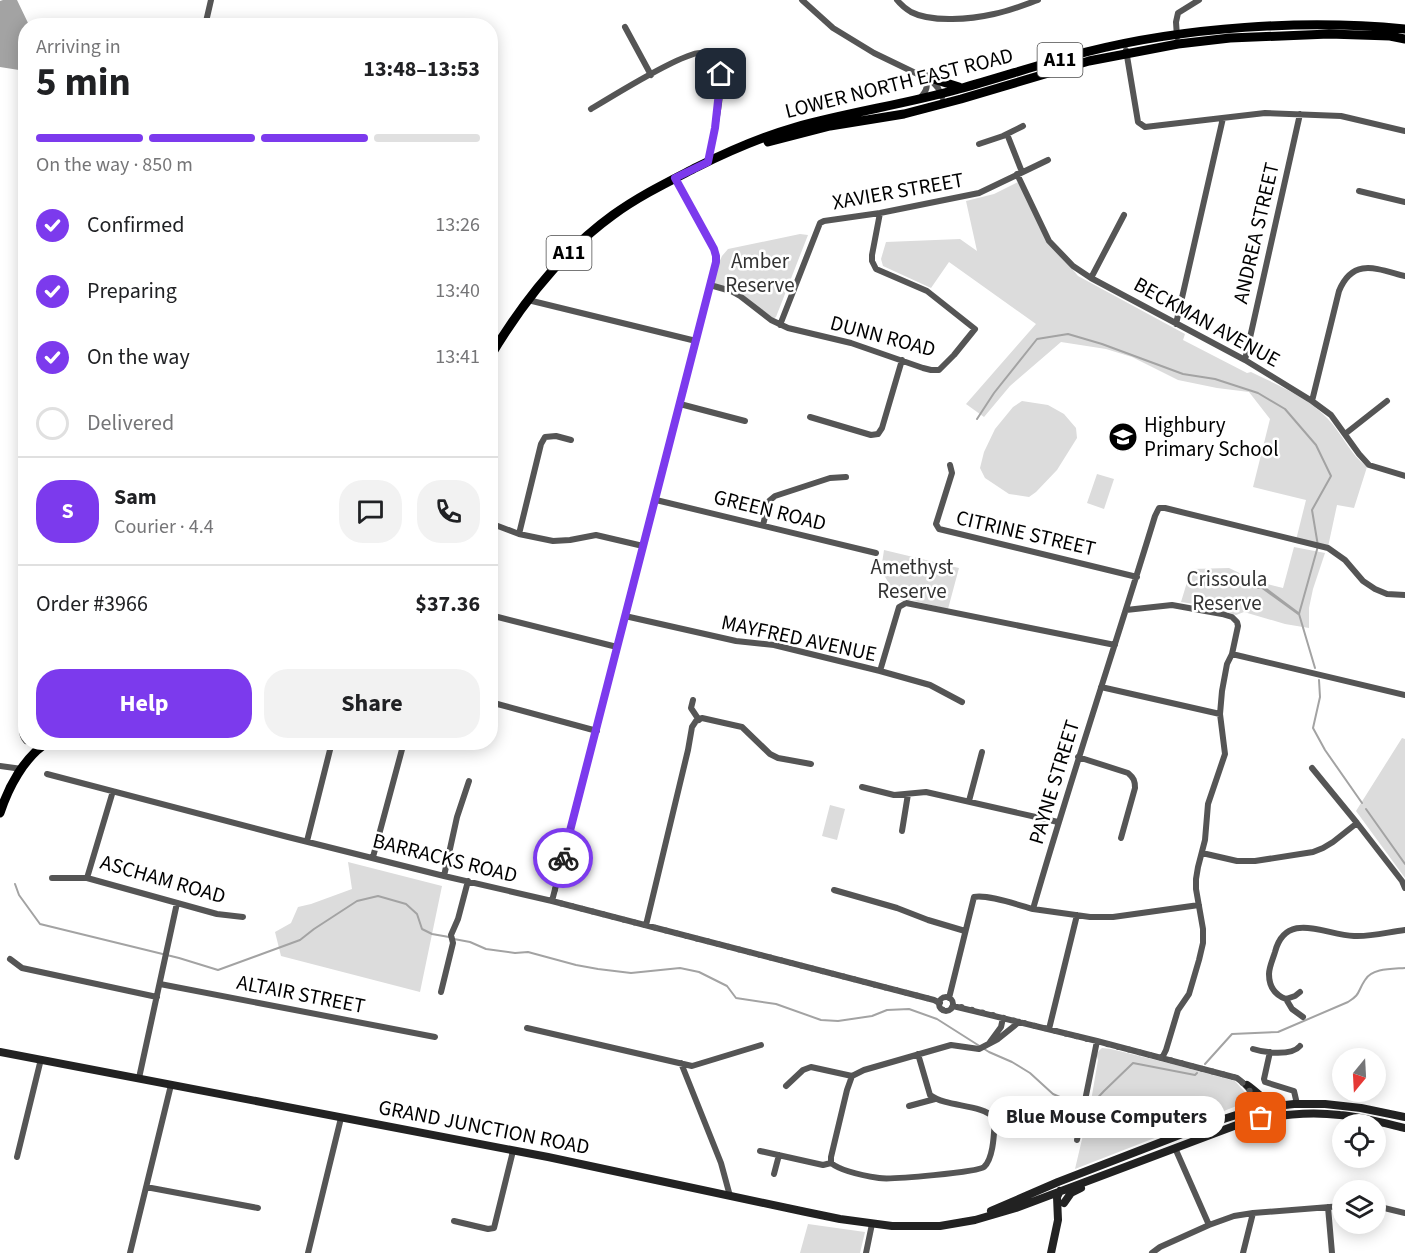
<!DOCTYPE html>
<meta charset="utf-8">
<style>
body{margin:0;font-family:"Source Sans 3",sans-serif;background:#f2f2f2;color:#202124;height:100vh;display:flex;flex-direction:column;font-size:22px;white-space:nowrap}
*{box-sizing:border-box;margin:0}
p{font-size:20px;color:#757577}
.icon{flex:none;width:33px;height:33px;fill:none;stroke:currentColor;stroke-width:2;stroke-linecap:round;stroke-linejoin:round}
.map{position:relative;flex:1;overflow:hidden}
.drawer{position:absolute;left:18px;top:18px;width:480px;height:732px;display:flex;flex-direction:column;background:#fff;border-radius:24px;box-shadow:0 3px 15px #0003}
.drawer>*{flex:none}
.needle{width:39px;rotate:198deg}
.buttons{position:absolute;left:1332px;top:1048px;display:grid;gap:12px}
.buttons a{display:grid;place-items:center;width:54px;height:54px;border-radius:50%;background:#fff;box-shadow:0 3px 15px #0003;font-size:30px}
.pin{position:absolute;display:grid;place-items:center;width:51px;height:51px;color:#fff;margin:-26px;border-radius:12px;box-shadow:0 3px 9px #0006}
.courier{position:absolute;display:grid;place-items:center;width:60px;height:60px;margin:-30px;border:4px solid #7c3aed;border-radius:50%;background:#fff;color:#222;box-shadow:0 2px 8px #0007}
.bubble{position:absolute;height:42px;border-radius:21px;background:#fff;box-shadow:0 3px 15px #0003;font-size:20px;font-weight:700;line-height:42px;text-align:center}
.overview em{font-style:normal;font-weight:700}
.overview div{display:flex;flex-direction:column-reverse}
.overview{display:flex;align-items:center;justify-content:space-between;height:102px;padding:0 18px}
h1{font-size:39px;font-weight:700;line-height:45px}
.bar{display:grid;grid-template-columns:repeat(4,1fr);gap:9px 6px;align-content:center;height:72px;padding:0 18px}
.bar i{height:8px;border-radius:4px;background:#e0e0e0}
.bar .active{background:#7c3aed}
.bar p{grid-column:span 4}
.line{display:flex;align-items:center;gap:15px;padding:0 18px;border-top:2px solid #e0e0e0}
.line div{flex:1}
.round{display:grid;place-items:center;flex:none;width:63px;height:63px;border-radius:24px;background:#f2f2f2}
ol{padding:0 18px;list-style:none}
li{display:flex;align-items:center;gap:18px;height:66px}
li p{margin-inline-start:auto}
li .icon{padding:6px;border-radius:50%;background:#7c3aed;color:#fff;stroke-width:4}
li:last-child{color:#757577}
li i{width:33px;height:33px;border:3px solid #e0e0e0;border-radius:50%}
.action{display:flex;gap:12px;margin-top:auto;padding:12px 18px}
.action a{flex:1;height:69px;border-radius:24px;background:#7c3aed;color:#fff;font-size:24px;font-weight:700;line-height:69px;text-align:center}
.action a+a{background:#f2f2f2;color:#202124}
.map>svg:first-child{display:block}
.green{fill:#dcdcdc}
.water{fill:#a3a3a3}
.lines{fill:none;stroke-linecap:round;stroke-linejoin:round}
.stream{stroke:#a3a3a3;stroke-width:2}
.minor{stroke:#555;stroke-width:6}
.secondary{stroke:#222;stroke-width:8}
.primary{stroke:#000;stroke-width:9}
.done{stroke:#595959;stroke-width:6;stroke-dasharray:0 10.8}
.route{stroke:#7c3aed;stroke-width:8}
.labels{text-anchor:middle;dominant-baseline:central;stroke-width:5;stroke-linejoin:round;paint-order:stroke}
.shield{fill:#fff;stroke:#4c4c4c;stroke-width:1.5}
.shield-label{font-size:20px;font-weight:bold;fill:#000}
.street-label{font-size:21px;fill:#000;stroke:#fff}
.park-label{font-size:21px;fill:#333;stroke:#fff}
.poi-label{font-size:21px;fill:#000;stroke:#fff;text-anchor:start}
</style>
<div class="map">
<svg width="1405" height="1253" viewBox="0 0 1405 1253">
<rect width="100%" height="100%" fill="#fff"/>
<path class="green" d="M1018 182 1049 241 1078 276 1185 334 1183 340 1247 373 1251 372C1277 385 1308 397 1328 419 1342 434 1350 454 1367 467L1354 508 1337 505 1328 547 1296 540 1306 500 1253 487 1270 419 1249 392 1217 388 1178 380 1132 357 1106 349 1061 342 1010 386 984 417 966 404 1036 324 949 262 931 288 883 266 881 259 886 242 960 239 977 251 966 201 994 194Z
M800 234 808 235 776 317 771 320 747 300 718 288 712 278 722 256 728 249Z
M1022 401 1048 405 1064 414 1076 428 1077 438 1057 470 1036 492 1029 497 1009 494 985 478 980 468 984 452 995 429 1013 407Z
M1097 474 1114 479 1104 509 1087 503Z
M1294 547 1325 553 1313 589 1309 608V628L1285 624 1244 612 1236 615 1200 605 1181 602 1191 569 1229 568 1256 581 1283 588Z
M884 550 959 568 948 609 910 600 906 603 898 599 881 570Z
M1402 738 1405 739V878L1356 811Z
M830 805 845 809 837 840 822 836Z
M348 862 442 886 420 992 281 956 275 932 291 923 298 907 311 904 352 889Z
M1102 1048 1111 1049 1172 1064 1235 1081 1252 1100 1075 1169 1091 1101 1098 1060C1096 1054 1097 1052 1102 1048Z
M808 1224 865 1232 860 1253H800Z"/>
<path class="water" d="M3 0H17L29 25 26 26 25 69 19 70 0 67V1Z
M1221 581 1264 586 1300 613 1298 615 1262 589 1220 584 1199 587 1198 582Z"/>
<g class="lines">
<path class="stream" d="M977 419 994 393 1037 339 1068 334 1102 344 1183 374 1215 379 1258 393 1285 409 1316 445 1331 476 1312 510 1318 546 1299 614 1315 668
M1319 680 1320 697 1313 728 1325 750 1362 803
M1366 809 1405 864
M15 884 19 895 40 924 179 958 218 970 300 940 314 929 357 901 378 896 406 904 417 914 422 929 432 934 449 937
M454 939 470 942 486 949 515 953 528 952 576 965 598 969 631 973 680 968 699 972 727 986 736 998 776 1004 821 1020 838 1021 872 1016 887 1010 909 1009 937 1019 989 1052 1012 1062 1030 1073 1053 1094 1078 1105
M1205 1064 1232 1034 1278 1032 1348 1002C1361 994 1357 992 1365 980 1372 968 1392 969 1405 968
M1089 1107 1104 1091 1133 1063 1195 1075 1197 1073"/>
<path class="minor" d="M802 0 833 28 874 53 932 81 938 88 942 97
M897 0C901 5 906 9 911 12 932 23 972 19 994 14 1009 11 1024 5 1038 0
M205 26 211 0
M625 27 651 75
M1177 37 1176 22 1178 13 1199 0
M1126 50 1138 122 1145 127 1265 113 1341 116 1405 131
M920 98C927 91 929 85 924 76
M591 109C609 98 685 51 701 53 708 54 716 60 719 67 726 82 712 143 708 162
M1007 134 1022 172
M979 144 1003 136 1023 126
M1017 174 1049 241 1073 266 1091 278 1245 360 1312 401 1331 415 1359 454 1369 465 1405 476
M1359 191 1405 202
M1091 278 1124 215
M710 285 731 291 740 296 771 320 788 328 851 343 923 368 931 370H939L954 355 975 329 927 291 876 269 872 261V255L880 213
M528 300 696 341
M1176 324 1223 118
M780 325 820 223 824 221 880 213 979 193 1048 160
M1245 360 1300 114
M1312 401 1339 291C1353 257 1377 269 1405 276
M680 404 745 421
M810 417 871 435 878 434 882 428 902 360
M1345 434 1387 401
M950 465 952 473 936 524 939 529 1137 577
M656 500 876 553
M490 523 519 534 553 541 570 540 596 535 643 546
M763 525 769 501 775 496 830 478 846 477
M519 534 541 444 545 437 556 436 571 440
M1126 610 1172 605 1222 614 1232 617 1237 622 1238 626 1232 654 1227 664 1222 691 1220 714 1225 754 1208 804 1205 840 1198 867 1196 879V889L1203 929V943L1199 960 1189 994 1178 1010 1166 1050 1162 1058
M490 615 617 647
M625 616 736 641 774 645 880 671 930 685 962 702
M1232 654 1405 695
M880 671 899 607 906 603 1115 645
M1101 687 1220 714
M693 700 691 708 699 720
M490 702 597 731
M26 715C23 724 19 733 26 741
M1078 757 1128 773C1134 778 1135 781 1135 788L1121 838
M0 766 22 769
M1312 768 1357 823 1402 881 1405 888
M47 774 288 837 444 876 552 901 934 1000 940 1003
M862 787 894 795 926 792 1058 822
M113 791 87 878 217 914 243 917
M969 801 982 752
M902 831 908 794
M307 841 332 742
M1202 853 1237 861H1255L1313 852 1323 848 1333 842 1357 823
M373 857 404 742
M444 876 457 817 469 781
M52 878H87
M834 890 897 908 928 920 965 931
M552 901 716 262V256L714 249 675 178
M1033 909 1090 917H1113L1199 905
M646 925 688 750 692 727 696 721 702 718 742 727 770 754 778 758 811 764
M10 959 22 968 157 997
M160 984 435 1037
M441 992 453 943 451 935 458 919 468 881
M1300 992 1295 996 1286 999C1275 995 1269 987 1269 974 1269 967 1273 959 1275 952 1286 910 1325 935 1354 936 1371 937 1388 932 1405 930
M939 1004a7 7 0 1 1 14 0a7 7 0 1 1-14 0Z
M949 998 974 897C987 894 1018 905 1033 909 1071 777 1115 647 1155 516L1159 508H1165L1328 548 1345 560 1363 581 1375 589 1387 594 1405 595
M1286 999 1292 1009 1303 1017
M953 1006 1097 1041 1237 1078C1248 1086 1254 1094 1258 1108
M527 1028 692 1066 761 1045
M1049 1029 1077 915
M990 1042 1001 1027 1003 1018
M1253 1049C1265 1053 1292 1056 1300 1046
M1270 1052 1264 1079 1265 1082 1294 1091 1297 1104
M918 1054 930 1095C948 1108 979 1103 995 1118 994 1131 994 1158 984 1167 978 1172 891 1180 879 1178 866 1176 841 1171 831 1163V1157L847 1090 852 1076 864 1070 951 1045 979 1049 998 1039 1019 1022
M681 1063 721 1163 730 1196
M139 1078 177 903
M786 1086 803 1070 811 1067 852 1076
M909 1106 935 1099
M1077 1140 1097 1041
M1175 1148 1209 1225
M760 1151 823 1165 831 1163
M17 1157 41 1059
M774 1174 779 1155
M146 1187 258 1208
M1376 1206 1405 1213
M1328 1207 1332 1253
M454 1221 488 1229 494 1228 513 1151
M130 1253 171 1085
M308 1253 341 1118
M866 1253 872 1224
M1152 1253 1160 1247 1209 1225 1234 1216 1253 1213 1342 1206
M1243 1253 1253 1213"/>
<path class="secondary" d="M0 1052 548 1157 806 1212 840 1219 892 1226H940L975 1220 1016 1208 1242 1123C1274 1115 1308 1111 1340 1115 1362 1117 1384 1123 1405 1128
M1247 1085C1257 1092 1264 1100 1274 1106
M1064 1203 1071 1193 1081 1188
M991 1211 1058 1182 1208 1124 1258 1108 1294 1104H1325L1361 1108 1405 1117
M1051 1253 1058 1220 1057 1197 1060 1191"/>
<path class="primary" d="M924 76 959 87
M768 142 830 126 904 114 961 99 1089 61 1178 44 1230 38 1329 34 1390 36 1405 39
M490 357C522 303 562 252 613 215 639 196 668 182 697 167 729 151 761 137 796 127 850 112 906 104 959 89 1002 77 1044 63 1086 52 1185 27 1304 19 1405 29
M0 813C8 788 24 757 48 742"/>
</g>
<g class="lines">
<path class="done" d="M563 858 552 901 934 1000 940 1003V1008L945 1011 950 1010 953 1006H957L1162 1058 1237 1078C1251 1089 1257 1100 1261 1118"/>
<path class="route" d="M563 858 716 262V256L714 249 675 178 708 162 715 128 721 74"/>
</g>
<defs>
<g id="school-disc" transform="scale(1.5)"><circle r="9.5" fill="#000" stroke="#fff"/><path d="M0-5L7-2L0 1L-7-2ZM-4 1L0 2.5L4 1V4Q0 6-4 4Z" fill="#fff"/></g>
</defs>
<g fill-rule="evenodd">
<use href="#school-disc" x="1123" y="437"/>
</g>
<g class="labels">
<g class="shield">
<rect x="1037.5" y="43" width="45" height="34" rx="4.5"/>
<rect x="546.5" y="236" width="45" height="34" rx="4.5"/>
</g>
<g class="shield-label">
<text x="1060" y="60">A11</text>
<text x="569" y="253">A11</text>
</g>
<g class="street-label">
<text transform="translate(899 83) rotate(-14)">LOWER NORTH EAST ROAD</text>
<text transform="translate(898 191) rotate(-10)">XAVIER STREET</text>
<text transform="translate(1256 233) rotate(-77)">ANDREA STREET</text>
<text transform="translate(1207 322) rotate(29)">BECKMAN AVENUE</text>
<text transform="translate(883 336) rotate(15)">DUNN ROAD</text>
<text transform="translate(770 510) rotate(14)">GREEN ROAD</text>
<text transform="translate(1026 533) rotate(13)">CITRINE STREET</text>
<text transform="translate(799 638) rotate(12)">MAYFRED AVENUE</text>
<text transform="translate(1054 782) rotate(-73)">PAYNE STREET</text>
<text transform="translate(445 858) rotate(14)">BARRACKS ROAD</text>
<text transform="translate(163 879) rotate(16)">ASCHAM ROAD</text>
<text transform="translate(301 994) rotate(11)">ALTAIR STREET</text>
<text transform="translate(484 1127) rotate(11)">GRAND JUNCTION ROAD</text>
</g>
<g class="park-label">
<text x="760" y="261">Amber<tspan x="760" dy="24">Reserve</tspan></text>
<text x="912" y="567">Amethyst<tspan x="912" dy="24">Reserve</tspan></text>
<text x="1227" y="579">Crissoula<tspan x="1227" dy="24">Reserve</tspan></text>
</g>
<g class="poi-label">
<text x="1144" y="425">Highbury<tspan x="1144" dy="24">Primary School</tspan></text>
</g>
</g>
</svg>
<div class="buttons">
<a><svg class="needle" viewBox="-14 -14 28 28"><path d="M0-13l5 13h-10z" fill="#e53935"/><path d="M0 13l5-13h-10z" fill="#757577"/></svg></a>
<a><svg class="icon" aria-label="locate" viewBox="0 0 24 24"><circle cx="12" cy="12" r="6"/><path d="M12 2v4M12 18v4M2 12h4M18 12h4"/></svg></a>
<a><svg class="icon" aria-label="layers" viewBox="0 0 24 24"><path d="M12 4l9 5-9 5-9-5zM3 14l9 5 9-5"/></svg></a>
</div>
<div class="pin" style="left:1261px;top:1118px;background:#ea580c"><svg class="icon" aria-label="bag" viewBox="0 0 24 24"><path d="M5 8h14l-1 12H6zM9 8a3 3 0 0 1 6 0"/></svg></div>
<div class="pin" style="left:721px;top:74px;background:#1f2937"><svg class="icon" aria-label="home" viewBox="0 0 24 24"><path d="M3 11l9-7 9 7M6 9v11h12V9"/></svg></div>
<div class="courier" style="left:563px;top:858px"><svg class="icon" aria-label="bike" viewBox="0 0 24 24"><circle cx="6" cy="16" r="4"/><circle cx="18" cy="16" r="4"/><path d="M6 16l4-8h5l3 8M10 8l3 8H6M13 5h3"/></svg></div>
<div class="bubble" style="left:988px;top:1096px;width:237px">Blue Mouse Computers</div>
<section class="drawer">
<div class="overview"><div><h1>5 min</h1><p>Arriving in</p></div><em>13:48–13:53</em></div>
<div class="bar"><i class="active"></i><i class="active"></i><i class="active"></i><i></i><p>On the way · 850 m</p></div>
<ol>
<li><svg class="icon" aria-label="check" viewBox="0 0 24 24"><path d="M5 12l5 5 9-10"/></svg>Confirmed<p>13:26</p></li>
<li><svg class="icon" aria-label="check" viewBox="0 0 24 24"><path d="M5 12l5 5 9-10"/></svg>Preparing<p>13:40</p></li>
<li><svg class="icon" aria-label="check" viewBox="0 0 24 24"><path d="M5 12l5 5 9-10"/></svg>On the way<p>13:41</p></li>
<li><i></i>Delivered</li>
</ol>
<div class="line" style="height:108px"><b class="round" style="background:#7c3aed;color:#fff">S</b><div><b>Sam</b><p>Courier · 4.4</p></div><a class="round"><svg class="icon" aria-label="chat" viewBox="0 0 24 24"><path d="M4 5h16v11H9l-5 4z"/></svg></a><a class="round"><svg class="icon" aria-label="phone" viewBox="0 0 24 24"><path d="M5 4h4l2 5-3 2q2 4 5 5l2-3 5 2v4C11 20 4 13 5 4z"/></svg></a></div>
<div class="line" style="height:78px"><div>Order #3966</div><b>$37.36</b></div>
<div class="action"><a>Help</a><a>Share</a></div>
</section>
</div>
